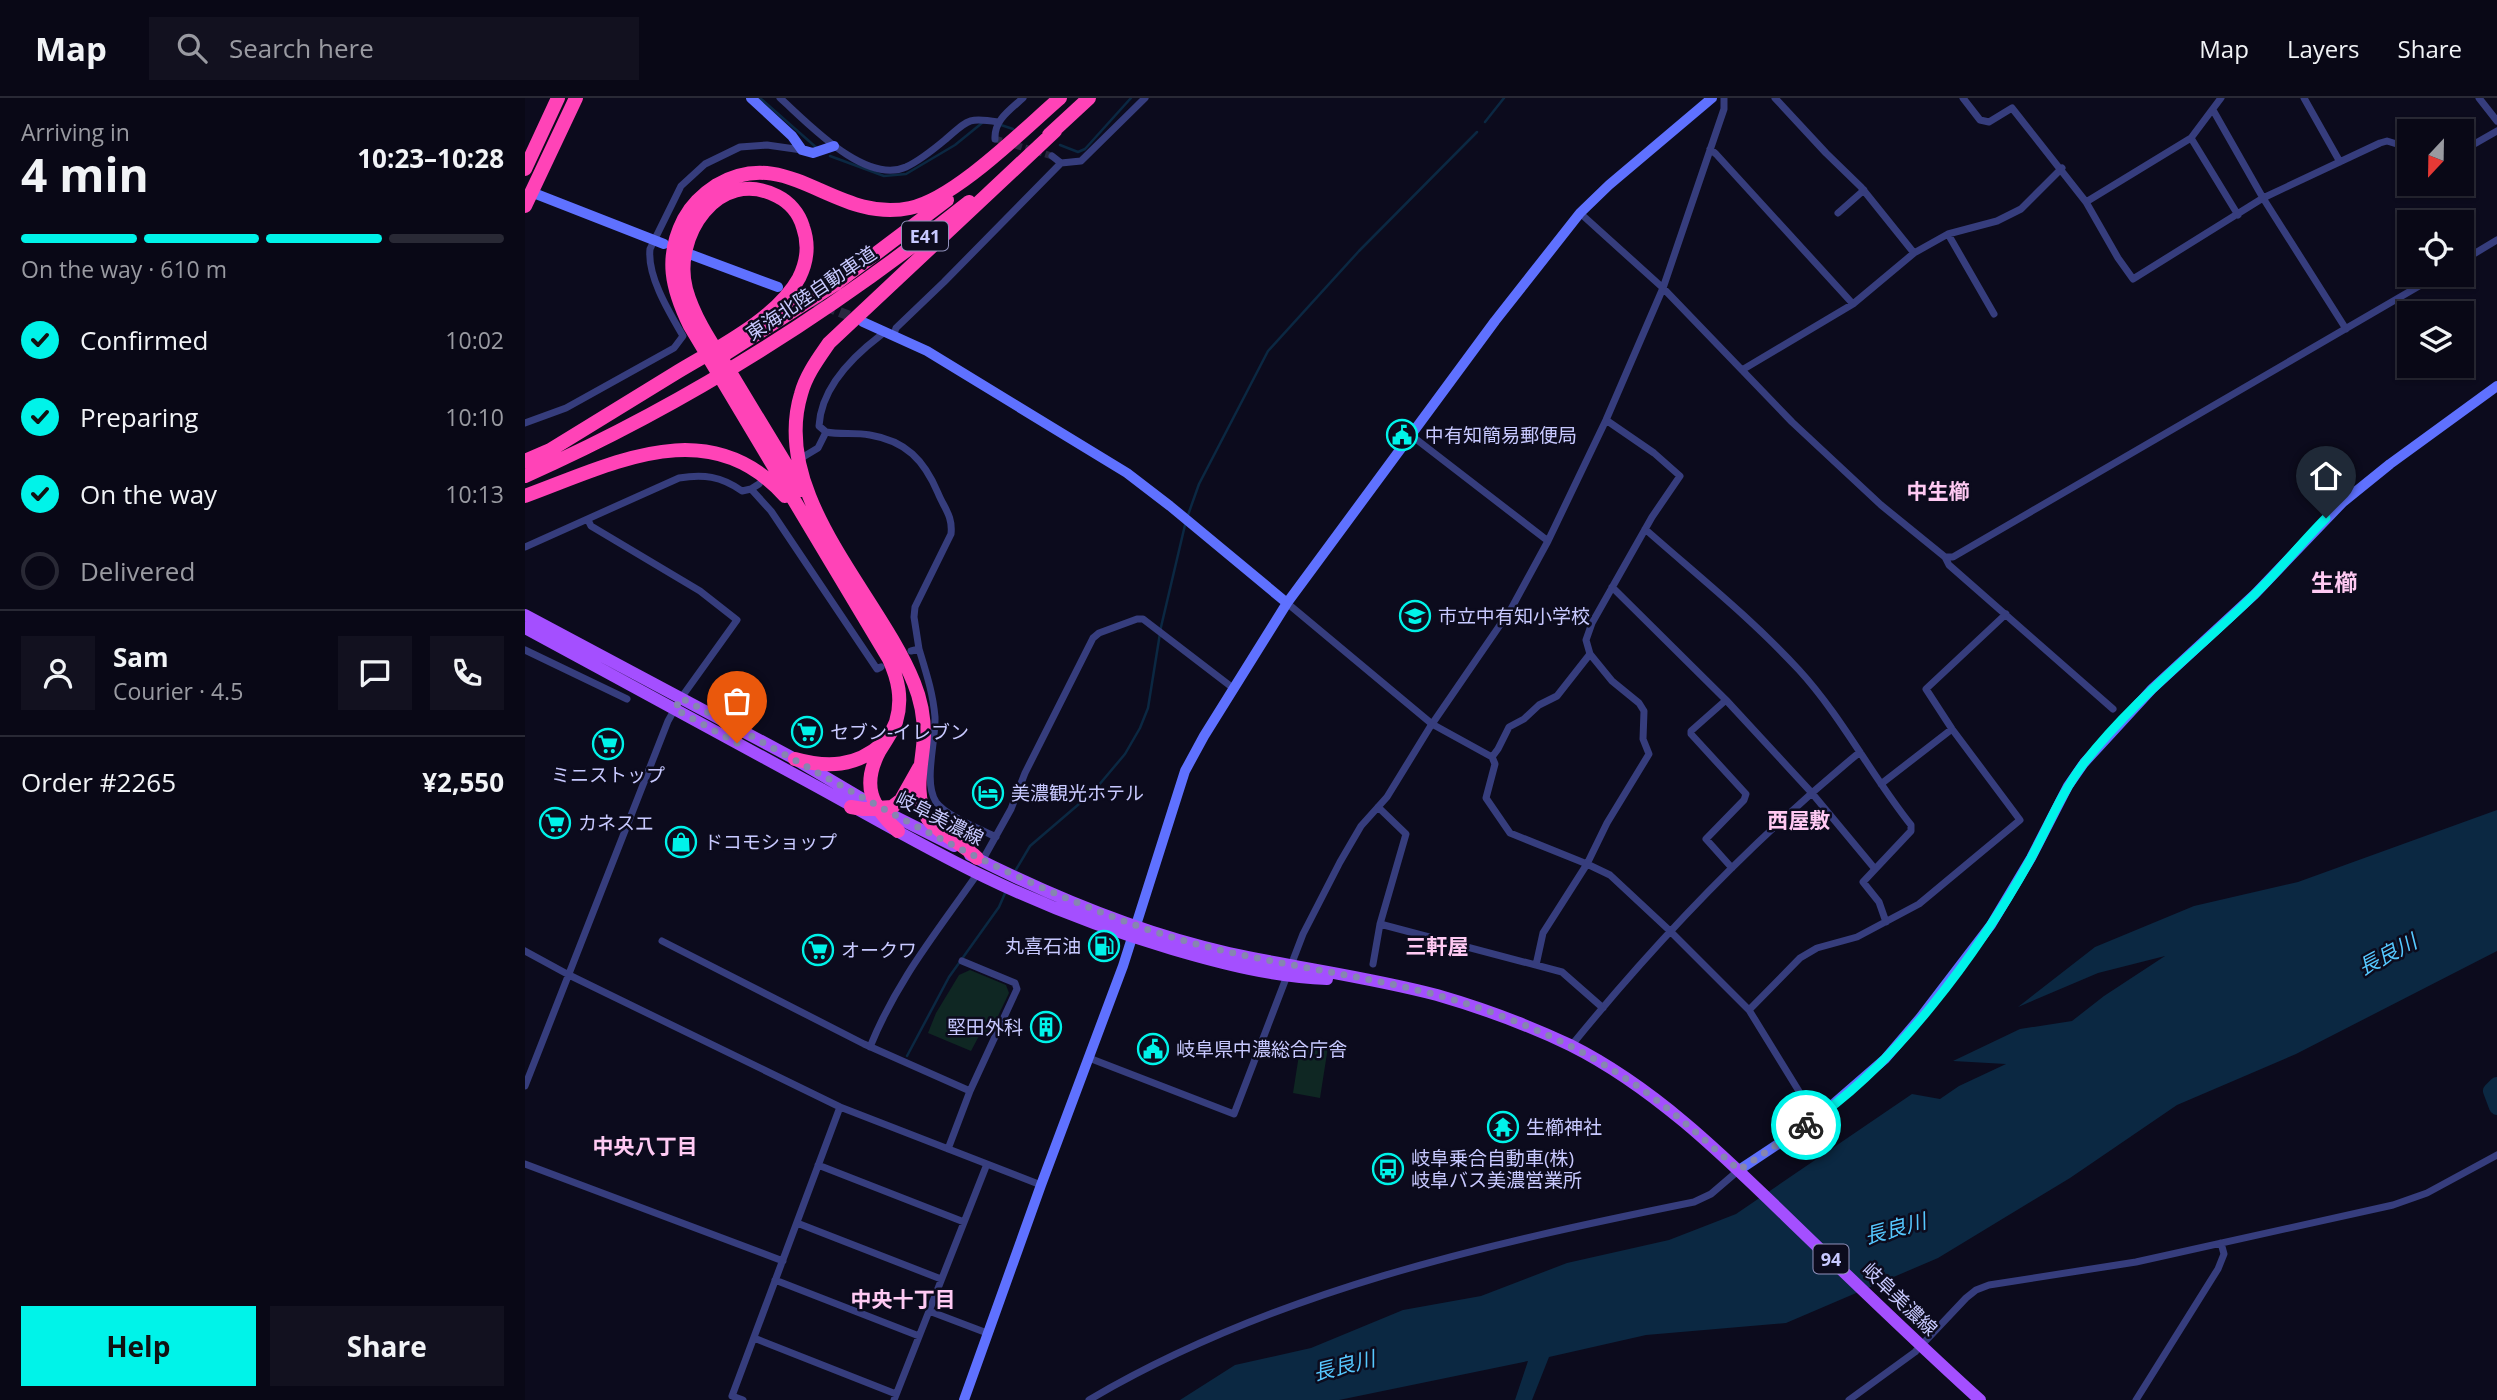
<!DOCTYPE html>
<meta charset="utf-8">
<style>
body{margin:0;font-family:"Open Sans","Noto Sans JP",sans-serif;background:#12111f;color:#f1f3f6;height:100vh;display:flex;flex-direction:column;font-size:26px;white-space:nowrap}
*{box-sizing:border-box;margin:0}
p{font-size:23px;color:#999aa1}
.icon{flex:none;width:38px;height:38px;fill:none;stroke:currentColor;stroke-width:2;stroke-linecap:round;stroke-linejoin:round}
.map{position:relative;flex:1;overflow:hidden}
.details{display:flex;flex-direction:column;background:#090816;width:525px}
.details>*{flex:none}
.needle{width:46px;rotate:202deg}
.tools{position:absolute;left:1872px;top:21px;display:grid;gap:14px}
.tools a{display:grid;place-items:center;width:77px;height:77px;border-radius:0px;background:#090816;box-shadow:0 2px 5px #0004,0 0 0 2px #292935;font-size:35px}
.pin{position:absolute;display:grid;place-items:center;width:60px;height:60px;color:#fff;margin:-72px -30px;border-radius:50% 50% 50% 0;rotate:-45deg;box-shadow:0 0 7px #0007}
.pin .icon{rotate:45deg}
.courier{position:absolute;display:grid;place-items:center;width:70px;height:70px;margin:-35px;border:5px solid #00f3e9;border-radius:50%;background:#fff;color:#222;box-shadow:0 2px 9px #0007}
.summary em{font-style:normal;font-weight:700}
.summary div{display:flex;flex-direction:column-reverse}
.summary{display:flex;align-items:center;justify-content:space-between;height:119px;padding:0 21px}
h1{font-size:46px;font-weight:700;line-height:52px}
.bar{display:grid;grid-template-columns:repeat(4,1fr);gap:10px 7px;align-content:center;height:84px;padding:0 21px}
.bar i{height:9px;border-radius:5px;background:#292935}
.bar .selected{background:#00f3e9}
.bar p{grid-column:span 4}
.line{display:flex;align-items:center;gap:18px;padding:0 21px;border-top:2px solid #292935}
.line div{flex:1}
.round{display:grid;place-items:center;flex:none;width:74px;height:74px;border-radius:0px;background:#12111f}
ol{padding:0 21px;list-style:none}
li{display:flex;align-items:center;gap:21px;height:77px}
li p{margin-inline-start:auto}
li .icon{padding:7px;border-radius:50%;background:#00f3e9;color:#111;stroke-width:4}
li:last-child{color:#999aa1}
li i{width:38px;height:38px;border:4px solid #292935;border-radius:50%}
.button{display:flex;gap:14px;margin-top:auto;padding:14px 21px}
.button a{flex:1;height:80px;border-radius:0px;background:#00f3e9;color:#111;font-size:28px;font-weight:700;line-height:80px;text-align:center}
.button a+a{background:#12111f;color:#f1f3f6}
header{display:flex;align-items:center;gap:42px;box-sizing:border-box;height:98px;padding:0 35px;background:#090816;border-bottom:2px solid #292935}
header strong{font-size:33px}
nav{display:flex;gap:38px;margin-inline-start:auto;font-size:24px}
.search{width:490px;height:63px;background:#12111f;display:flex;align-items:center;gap:18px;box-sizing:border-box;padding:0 24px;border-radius:0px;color:#999aa1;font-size:26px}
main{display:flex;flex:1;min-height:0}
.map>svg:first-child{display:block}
.green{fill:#0f2723}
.water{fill:#0b2842}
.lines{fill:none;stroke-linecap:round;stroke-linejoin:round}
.stream{stroke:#0b2842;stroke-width:2.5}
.river{stroke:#0b2842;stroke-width:16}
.street-tunnel{stroke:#28283f;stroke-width:7;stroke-dasharray:7 3.5;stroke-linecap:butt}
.secondary-tunnel{stroke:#28283f;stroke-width:10;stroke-dasharray:10 5;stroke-linecap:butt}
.street{stroke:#363d7d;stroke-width:7}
.secondary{stroke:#5f71ff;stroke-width:10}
.primary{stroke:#a44fff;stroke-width:12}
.highway{stroke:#ff43b7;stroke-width:14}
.done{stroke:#8686b0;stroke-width:7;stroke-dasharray:0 12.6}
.route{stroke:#00f3e9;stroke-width:9}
.labels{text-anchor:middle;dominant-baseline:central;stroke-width:5;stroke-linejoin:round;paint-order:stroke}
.shield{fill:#0c0b1d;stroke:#9090bb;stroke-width:2}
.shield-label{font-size:18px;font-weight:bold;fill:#c8c9ff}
.street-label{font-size:19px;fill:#c8c9ff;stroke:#0c0b1d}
.poi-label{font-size:19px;fill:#c8c9ff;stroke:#0c0b1d;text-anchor:start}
.neighbourhood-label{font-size:21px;font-weight:bold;fill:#ffcaf3;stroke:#0c0b1d}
.water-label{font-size:21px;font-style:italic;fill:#56c8ff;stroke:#0c0b1d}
.quarter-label{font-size:23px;font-weight:bold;fill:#ffcaf3;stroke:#0c0b1d}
</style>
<header>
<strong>Map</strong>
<div class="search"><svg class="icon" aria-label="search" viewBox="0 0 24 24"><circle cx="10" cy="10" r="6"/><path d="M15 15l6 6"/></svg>Search here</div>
<nav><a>Map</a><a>Layers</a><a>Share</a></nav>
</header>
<main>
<section class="details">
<div class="summary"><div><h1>4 min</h1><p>Arriving in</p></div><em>10:23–10:28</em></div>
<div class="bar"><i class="selected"></i><i class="selected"></i><i class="selected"></i><i></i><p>On the way · 610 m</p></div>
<ol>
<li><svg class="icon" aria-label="check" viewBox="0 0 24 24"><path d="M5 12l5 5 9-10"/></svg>Confirmed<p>10:02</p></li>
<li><svg class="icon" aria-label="check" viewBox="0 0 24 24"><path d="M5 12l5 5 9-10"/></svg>Preparing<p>10:10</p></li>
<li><svg class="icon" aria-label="check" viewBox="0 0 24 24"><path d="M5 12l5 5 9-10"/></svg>On the way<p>10:13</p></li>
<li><i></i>Delivered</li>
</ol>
<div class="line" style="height:126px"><a class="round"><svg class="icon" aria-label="person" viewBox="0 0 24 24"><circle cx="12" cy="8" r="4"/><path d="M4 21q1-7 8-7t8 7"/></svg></a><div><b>Sam</b><p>Courier · 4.5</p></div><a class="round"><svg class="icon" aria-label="chat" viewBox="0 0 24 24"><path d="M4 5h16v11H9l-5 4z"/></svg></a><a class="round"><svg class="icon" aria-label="phone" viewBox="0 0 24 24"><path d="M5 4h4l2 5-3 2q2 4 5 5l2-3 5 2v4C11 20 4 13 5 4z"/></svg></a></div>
<div class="line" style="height:91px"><div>Order #2265</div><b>¥2,550</b></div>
<div class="button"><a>Help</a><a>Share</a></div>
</section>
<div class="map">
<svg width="1972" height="1302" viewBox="0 0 1972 1302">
<rect width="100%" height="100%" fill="#0c0b1d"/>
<path class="green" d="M445 872 481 887 484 895 463 939 455 936 446 953 403 935 411 915 434 877Z
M776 944 803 949 795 1000 768 995Z"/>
<path class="water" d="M1972 712V853L1771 956 1652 1007 1545 1080 1413 1160 1261 1225 1121 1237 1024 1259 1007 1302H990L1003 1263 814 1302H655L710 1267 786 1250 878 1212 956 1198 1042 1165 1144 1142 1211 1116 1387 996 1415 1001 1434 988 1481 966 1428 963 1495 931 1547 923 1579 898 1640 858 1573 875 1493 909 1570 849 1669 808 1773 784Z"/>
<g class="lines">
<path class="stream" d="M235 0 293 51
M960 24 979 0
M473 26 488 31
M535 47 553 54 560 51 606 0
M305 58 359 78 381 76 430 47 457 25
M663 417 674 386 743 253 834 153 952 34
M489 775 505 748 568 694 600 656 615 630 623 610 636 529 660 427
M382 958 424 879 474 809 481 793"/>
<path class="river" d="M1972 987 1966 993 1972 1009"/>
<path class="street-tunnel" d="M470 41 527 58"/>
<path class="secondary-tunnel" d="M259 192 335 222"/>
<path class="street" d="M255 0C283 25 340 87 381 69 396 62 409 51 421 41 443 22 443 19 473 24
M1250 0 1301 55 1336 89 1389 155
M1438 0 1455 22 1464 24 1487 10 1561 104 1593 160 1608 181 1738 100 1855 45 1862 43 1885 50
M1779 0 1815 64
M1954 0 1972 23
M1688 12 1738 100 1821 231
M1666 40 1713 117
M470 41C469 22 485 12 498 0
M1185 51 1191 56 1328 206
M1937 53 1972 33
M527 58 536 65
M1561 104 1666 40 1696 0
M1055 115 1138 190 1267 324 1356 407 1420 459 1424 467 1588 611
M1313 115 1339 92
M1423 136 1469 216
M1937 163 1972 142
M358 232 356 237C327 259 296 290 294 328L301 334C315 337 330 334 345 337 381 343 399 362 413 395 419 410 428 418 426 436L390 509 389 519 394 551
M369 236 371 230 419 184 536 65 556 63 620 0
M1217 272 1328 206 1389 155 1423 136 1472 123 1496 111 1537 70
M0 325 41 310 149 250 158 238C144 214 122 178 125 151L156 88 180 66 215 49 242 47 277 52
M887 338 1023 443
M278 359 293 350 301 334
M226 391 246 413 352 571 356 569
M1120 431C1172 477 1226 520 1274 572 1317 619 1346 677 1386 727V733L1338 784 1354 804 1361 824
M0 449 154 380C178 376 196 378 217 393L226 391 234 386
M1420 459H1428L1913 177
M1087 489 1201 602 1286 694 1350 771
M762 505 907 626 967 659 970 666 961 700 985 735 1062 766 1085 777 1144 832 1224 912 1291 1021 1296 1025
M0 552 102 601
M386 553 394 551C401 574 408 595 410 619 411 643 398 684 411 704 421 718 455 731 471 739
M1201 602 1166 633V636L1221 696 1219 702 1181 741 1207 770
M967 659 973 651 984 629 999 621 1014 607 1032 598 1065 556
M1356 686 1427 631
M457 763 486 711 500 675 568 540 574 535 612 521H618L708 590
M855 826 1037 874 1078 910
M137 843 339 946 445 993
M0 853 44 877 315 1009 516 1087
M848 866 855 826 881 736 853 709
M1011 867 1018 835 1062 766 1082 725 1124 656 1118 641 1119 613 1114 605 1087 583 1065 556 1061 542 1067 525 1127 419 1155 378 1129 355 1081 322
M1224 912 1275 860 1292 850 1332 839 1394 806 1495 722 1427 631 1401 591 1481 516
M1046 948C1133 841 1228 742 1335 654
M345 949C372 882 412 834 453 775
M564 960 709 1016 778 836 815 764 836 728 862 699 905 629 986 511 1023 443 1081 322 1138 190 1199 11V0
M0 988 143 623 156 600 212 522 175 493 66 428 63 422
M423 1051 445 993 492 891 490 885 437 863
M0 1066 258 1163
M293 1067 439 1124
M272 1125 416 1181
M250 1182 394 1238
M404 1213 462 1235
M229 1240 371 1296
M218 1302 207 1298 315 1009
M369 1302 462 1066
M564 1302C749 1193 961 1146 1169 1104L1186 1096 1214 1072
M1324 1302 1390 1254 1441 1200 1451 1192 1464 1187 1611 1164 1868 1107 1902 1095 1972 1057
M1611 1302 1693 1171 1699 1156 1696 1145"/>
<path class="secondary" d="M226 0 267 38 277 52 288 55 309 48
M6 94 139 146
M167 157 253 189
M338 224 402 253 602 375 645 408 762 505
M1214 1072 1291 1021 1360 961 1395 920 1466 827 1506 760 1543 688 1559 665 1627 591 1730 496 1818 404 1865 366 1972 288
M439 1302 516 1087 598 868 660 673 679 638 762 505 970 223 1055 115 1084 87 1187 0"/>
<path class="primary" d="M0 517 270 661 351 709 429 748
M0 530C93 580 186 631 278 681 339 714 398 749 460 779 520 808 583 832 647 851 698 866 749 879 802 881
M445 757C526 798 614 835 704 855 773 870 844 879 912 897 957 910 1003 927 1045 947 1131 990 1202 1061 1270 1127 1331 1186 1392 1245 1455 1302"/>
<path class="highway" d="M524 37 564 0
M0 71 33 0
M0 108 51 0
M189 263 312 185 422 102
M22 354C64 328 107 302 149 276 188 252 251 222 274 180 282 164 284 146 278 129 274 115 264 104 252 98 193 68 147 139 161 191 169 220 187 246 203 271 224 306 245 340 266 375L276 392
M0 363 30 350
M0 378C160 307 308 213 444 104
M0 398C88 366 183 313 260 398
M270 661C302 670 331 669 357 646
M326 709 338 711 367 709 376 702 394 670
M373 733C346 708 336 687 355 652 361 643 367 634 371 624 378 601 373 581 364 561L165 228C147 191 139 160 159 121 167 106 178 96 192 87 264 45 310 126 385 110 430 101 499 31 535 0
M452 760C438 745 415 737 403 721 387 698 398 663 399 637 399 619 396 602 389 585 354 497 245 398 276 296 281 277 293 261 304 245L530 33"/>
</g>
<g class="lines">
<path class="done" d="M212 645 150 611 156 600C307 680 452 771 613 828 710 863 813 871 912 897 977 915 1043 942 1100 980 1141 1006 1177 1040 1214 1072L1281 1027"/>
<path class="route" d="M1281 1027C1370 969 1454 854 1505 762 1523 729 1536 695 1559 665 1608 602 1672 553 1729 497 1754 473 1776 445 1801 420"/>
</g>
<defs>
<g id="civic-ring" transform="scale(1.575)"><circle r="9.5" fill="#0c0b1d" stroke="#00f3e9" stroke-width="1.5"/><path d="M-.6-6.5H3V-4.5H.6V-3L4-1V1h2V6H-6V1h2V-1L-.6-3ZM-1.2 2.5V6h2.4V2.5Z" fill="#00f3e9"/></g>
<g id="school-ring" transform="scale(1.575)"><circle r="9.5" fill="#0c0b1d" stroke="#00f3e9" stroke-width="1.5"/><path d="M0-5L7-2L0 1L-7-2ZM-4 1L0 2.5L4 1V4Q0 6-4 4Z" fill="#00f3e9"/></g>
<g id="supermarket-ring" transform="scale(1.575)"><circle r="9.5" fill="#0c0b1d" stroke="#00f3e9" stroke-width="1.5"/><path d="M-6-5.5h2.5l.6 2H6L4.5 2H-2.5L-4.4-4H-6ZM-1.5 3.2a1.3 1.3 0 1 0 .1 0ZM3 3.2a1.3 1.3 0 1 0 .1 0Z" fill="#00f3e9"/></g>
<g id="hotel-ring" transform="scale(1.575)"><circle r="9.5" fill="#0c0b1d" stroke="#00f3e9" stroke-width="1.5"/><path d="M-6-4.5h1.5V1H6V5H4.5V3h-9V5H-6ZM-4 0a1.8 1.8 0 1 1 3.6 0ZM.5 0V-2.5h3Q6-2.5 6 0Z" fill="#00f3e9"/></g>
<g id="shop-ring" transform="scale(1.575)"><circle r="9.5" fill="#0c0b1d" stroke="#00f3e9" stroke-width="1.5"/><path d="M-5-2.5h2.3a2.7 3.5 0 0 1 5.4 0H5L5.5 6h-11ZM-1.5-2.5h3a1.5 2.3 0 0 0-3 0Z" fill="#00f3e9"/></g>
<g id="fuel-ring" transform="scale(1.575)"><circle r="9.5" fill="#0c0b1d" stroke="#00f3e9" stroke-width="1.5"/><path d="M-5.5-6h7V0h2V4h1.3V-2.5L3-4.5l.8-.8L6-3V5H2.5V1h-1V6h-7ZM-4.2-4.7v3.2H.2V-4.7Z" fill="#00f3e9"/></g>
<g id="building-ring" transform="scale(1.575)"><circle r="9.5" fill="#0c0b1d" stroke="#00f3e9" stroke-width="1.5"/><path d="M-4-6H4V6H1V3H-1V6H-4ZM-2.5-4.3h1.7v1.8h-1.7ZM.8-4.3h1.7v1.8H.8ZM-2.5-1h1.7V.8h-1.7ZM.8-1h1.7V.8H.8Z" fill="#00f3e9"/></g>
<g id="temple-ring" transform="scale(1.575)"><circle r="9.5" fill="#0c0b1d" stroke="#00f3e9" stroke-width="1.5"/><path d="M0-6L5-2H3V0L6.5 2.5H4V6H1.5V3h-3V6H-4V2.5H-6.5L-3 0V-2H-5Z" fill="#00f3e9"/></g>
<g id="bus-ring" transform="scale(1.575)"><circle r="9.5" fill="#0c0b1d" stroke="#00f3e9" stroke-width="1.5"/><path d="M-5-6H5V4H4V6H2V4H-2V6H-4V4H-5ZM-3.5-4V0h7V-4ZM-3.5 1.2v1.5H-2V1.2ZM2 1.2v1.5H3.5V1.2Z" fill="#00f3e9"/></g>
</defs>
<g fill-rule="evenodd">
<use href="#civic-ring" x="877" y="337"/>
<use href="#school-ring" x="890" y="518"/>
<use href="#supermarket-ring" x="282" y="634"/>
<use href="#supermarket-ring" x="83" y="646"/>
<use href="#hotel-ring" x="463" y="695"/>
<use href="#supermarket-ring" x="30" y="725"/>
<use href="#shop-ring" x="156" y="744"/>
<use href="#fuel-ring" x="579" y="848"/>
<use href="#supermarket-ring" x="293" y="852"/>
<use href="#building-ring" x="521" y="929"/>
<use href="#civic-ring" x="628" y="951"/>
<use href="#temple-ring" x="978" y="1029"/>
<use href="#bus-ring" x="863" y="1071"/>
</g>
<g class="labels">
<g class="shield">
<rect x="377" y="123.5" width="46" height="29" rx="5"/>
<rect x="1288.5" y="1146.5" width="35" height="29" rx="5"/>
</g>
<g class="shield-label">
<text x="400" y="138">E41</text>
<text x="1306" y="1161">94</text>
</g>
<g class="street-label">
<text transform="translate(286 195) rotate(-34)">東海北陸自動車道</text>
<text transform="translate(415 720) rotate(27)">岐阜美濃線</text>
<text transform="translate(1375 1201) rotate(44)">岐阜美濃線</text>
</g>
<g class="poi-label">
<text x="900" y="337">中有知簡易郵便局</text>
<text x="913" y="518">市立中有知小学校</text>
<text x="305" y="634">セブン-イレブン</text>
<text x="83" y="677" text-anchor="middle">ミニストップ</text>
<text x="486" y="695">美濃観光ホテル</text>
<text x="53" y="725">カネスエ</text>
<text x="179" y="744">ドコモショップ</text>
<text x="556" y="848" text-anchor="end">丸喜石油</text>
<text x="316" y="852">オークワ</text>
<text x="498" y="929" text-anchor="end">堅田外科</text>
<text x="651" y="951">岐阜県中濃総合庁舎</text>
<text x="1001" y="1029">生櫛神社</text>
<text x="886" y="1060">岐阜乗合自動車(株)<tspan x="886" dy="22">岐阜バス美濃営業所</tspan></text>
</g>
<g class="neighbourhood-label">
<text x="1413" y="393">中生櫛</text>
<text x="1274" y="722">西屋敷</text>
<text x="912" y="848">三軒屋</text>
<text x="120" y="1048">中央八丁目</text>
<text x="378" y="1201">中央十丁目</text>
</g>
<g class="water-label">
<text transform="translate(1862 856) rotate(-28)">長良川</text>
<text transform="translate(1370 1130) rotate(-15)">長良川</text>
<text transform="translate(819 1267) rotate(-14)">長良川</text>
</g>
<g class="quarter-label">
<text x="1809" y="484">生櫛</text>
</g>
</g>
</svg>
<div class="tools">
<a><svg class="needle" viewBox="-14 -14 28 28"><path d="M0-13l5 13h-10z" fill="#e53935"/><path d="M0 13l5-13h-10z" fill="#999aa1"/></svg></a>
<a><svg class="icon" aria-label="locate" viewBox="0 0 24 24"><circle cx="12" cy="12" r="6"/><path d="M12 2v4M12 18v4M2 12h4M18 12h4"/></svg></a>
<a><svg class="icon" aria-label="layers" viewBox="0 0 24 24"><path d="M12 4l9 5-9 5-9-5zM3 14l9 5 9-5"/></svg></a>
</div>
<div class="pin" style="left:212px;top:645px;background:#ea580c"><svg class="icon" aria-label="bag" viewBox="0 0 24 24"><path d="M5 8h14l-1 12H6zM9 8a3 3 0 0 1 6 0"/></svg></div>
<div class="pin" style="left:1801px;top:420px;background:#1f2937"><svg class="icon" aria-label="home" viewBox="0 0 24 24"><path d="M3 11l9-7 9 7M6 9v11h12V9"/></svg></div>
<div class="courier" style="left:1281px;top:1027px"><svg class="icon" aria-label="bike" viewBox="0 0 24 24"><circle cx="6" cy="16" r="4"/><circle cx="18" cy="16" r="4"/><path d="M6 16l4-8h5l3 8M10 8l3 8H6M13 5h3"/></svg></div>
</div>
</main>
